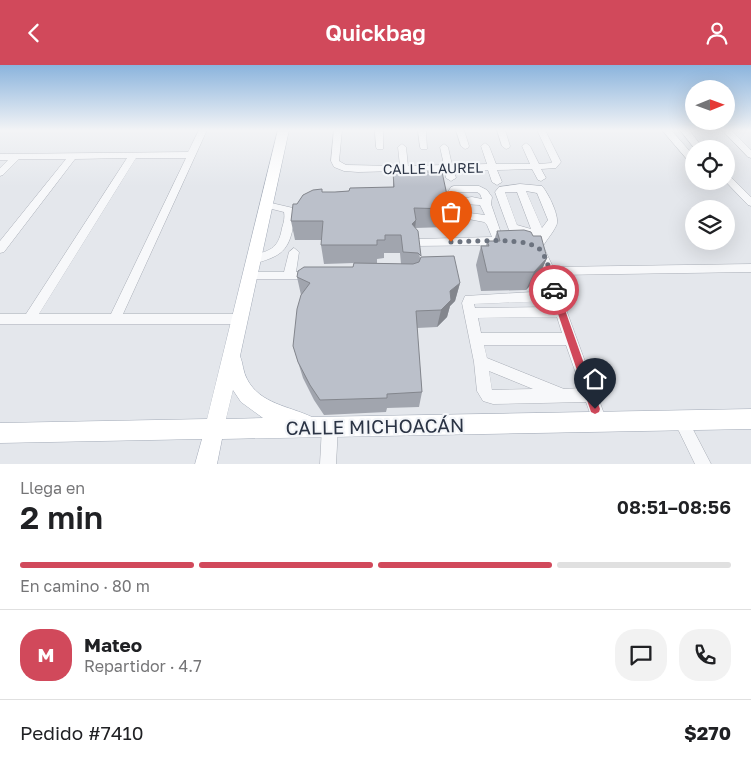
<!DOCTYPE html>
<html lang="es">
<meta charset="utf-8">
<style>
body{margin:0;font-family:"Golos Text",sans-serif;background:#f2f2f2;color:#202124;height:100vh;display:flex;flex-direction:column;font-size:19px;white-space:nowrap}
*{box-sizing:border-box;margin:0}
p{font-size:16px;color:#757577}
.icon{flex:none;width:28px;height:28px;fill:none;stroke:currentColor;stroke-width:2;stroke-linecap:round;stroke-linejoin:round}
.map{position:relative;height:399px;overflow:hidden}
.panel{display:flex;flex-direction:column;background:#fff;flex:1}
.panel>*{flex:none}
.needle{width:32px;rotate:89deg}
.tools{position:absolute;left:685px;top:15px;display:grid;gap:10px}
.tools a{display:grid;place-items:center;width:50px;height:50px;border-radius:50%;background:#fff;box-shadow:0 5px 20px #0002;font-size:25px}
.pin{position:absolute;display:grid;place-items:center;width:42px;height:42px;color:#fff;margin:-51px -21px;border-radius:50% 50% 50% 0;rotate:-45deg;box-shadow:0 0 5px #0007}
.pin .icon{rotate:45deg}
.courier{position:absolute;display:grid;place-items:center;width:50px;height:50px;margin:-25px;border:4px solid #d1495b;border-radius:50%;background:#fff;color:#222;box-shadow:0 1px 6px #0007}
.headline em{font-style:normal;font-weight:600}
.headline div{display:flex;flex-direction:column-reverse}
.headline{display:flex;align-items:center;justify-content:space-between;height:85px;padding:0 20px}
h1{font-size:32px;font-weight:600;line-height:38px}
.bar{display:grid;grid-template-columns:repeat(4,1fr);gap:8px 5px;align-content:center;height:60px;padding:0 20px}
.bar i{height:6px;border-radius:4px;background:#e0e0e0}
.bar .active{background:#d1495b}
.bar p{grid-column:span 4}
.line{display:flex;align-items:center;gap:12px;padding:0 20px;border-top:1px solid #e0e0e0}
.line div{flex:1}
.round{display:grid;place-items:center;flex:none;width:52px;height:52px;border-radius:20px;background:#f2f2f2}
header{display:flex;justify-content:space-between;align-items:center;height:65px;padding:0 20px;background:#d1495b;color:#fff;font-size:22px;font-weight:600}
.map>svg:first-child{display:block}
.lines{fill:none;stroke-linecap:round;stroke-linejoin:round}
.minor-casing{stroke:#a9aeb7;stroke-width:1}
.major-casing{stroke:#a3abb8;stroke-width:1}
.minor{fill:#f7f8fa;fill-rule:evenodd}
.major{fill:#fff;fill-rule:evenodd}
.wall{fill:#a1a5ae;fill-rule:evenodd}
.shaded-wall{fill:#83868d}
.building{fill:#bbc0ca;stroke:#83868d}
.route{fill:#d1495b}
.done{stroke:#6c737f;stroke-width:5;stroke-dasharray:0 9}
.labels{text-anchor:middle;dominant-baseline:central;stroke-width:4.5;stroke-linejoin:round;paint-order:stroke}
.far-street-label{font-size:14px;fill:#2b3445;stroke:#f4f6f9}
.near-street-label{font-size:19px;fill:#2b3445;stroke:#f4f6f9}
</style>
<header><svg class="icon" aria-label="back" viewBox="0 0 24 24"><path d="M15 5l-7 7 7 7"/></svg>Quickbag<svg class="icon" aria-label="person" viewBox="0 0 24 24"><circle cx="12" cy="8" r="4"/><path d="M4 21q1-7 8-7t8 7"/></svg></header>
<div class="map">
<svg width="751" height="399" viewBox="0 0 751 399">
<rect width="100%" height="100%" fill="#e4e7ec"/>
<g class="lines">
<g class="minor-casing">
<path id="minor" d="M199 65H207L123 249H239L243 250 245 254 243 258 239 259H0V249H26L127 93 75 94 4 187 0 188V176L66 94H19L3 110 0 111V103L8 95H0V89L188 87ZM136 93H186L111 249H39Z
M334 65H342L339 96 346 100 400 101 398 82 402 79 406 82 408 101 444 100 440 82 444 79 448 82 452 100 487 99 481 81 485 78 489 81 496 99H530L522 81 526 78 530 81 539 99 551 98 552 97 537 65H545L561 97 556 103 541 104 546 113 541 116 538 115 532 104 497 105 502 117 497 120 492 117 488 105H454L456 113 451 116 446 113 445 105 409 106 410 110 405 113 402 112 400 106 358 107 344 106 334 102 331 96Z
M375 65H383V84H377L376 82Z
M418 65H426L427 84H421L420 82Z
M456 65H464L469 81 468 83 465 84 461 81Z
M497 65H505L510 81 509 83 506 84 502 81Z
M662 65H671L694 91V100L691 99Z
M680 65H689L704 84H695Z
M722 65H731L751 85V93L748 92Z
M726 109 729 110 751 132V141L748 140 725 116Z
M520 119 542 121C548 128 561 153 556 161 553 168 547 174 543 181L553 202 751 199V207L556 210 567 247 607 357 605 362 600 364 595 362 586 337 493 339 483 336 477 326 474 297 462 238 465 231 549 226C545 212 541 193 532 182L537 172H528L509 165 495 127 499 122ZM526 126 537 128 548 155 542 163ZM505 127H517L531 164 517 160ZM552 236 553 242 475 243 474 239ZM557 252 562 268H481L478 253ZM484 280H566L581 323 564 324 487 293ZM489 306 533 324 492 325Z
M454 121H479L487 125 492 132 491 139 501 168 511 172 512 175 511 178 503 180 413 181 412 178 413 175 417 174 492 172 487 160 484 157 453 151 452 139 446 130 451 122ZM457 127H477L480 129 482 134 472 132 458 134 456 130ZM462 139 480 140 485 150 462 147Z
M267 137 293 143C296 149 294 155 293 162 288 189 277 192 253 199L249 198 247 195 249 192C269 185 278 186 282 163 284 157 285 152 284 147L264 142 262 140Z
M294 183 299 187 296 207 317 208 319 211 317 214H246L244 211 246 208 250 207H284L289 187Z
M681 349 686 351 711 399H695L674 356 676 351Z
M330 354 335 357 338 362 336 399H320L322 362 325 357Z"/>
</g>
<g class="major-casing">
<path id="major" d="M278 65H289L240 291C243 298 243 307 247 314 260 339 289 341 312 352L751 344V364L222 374 217 399H195L202 374 0 378V358L207 354ZM233 325 241 337 263 353 226 354Z"/>
</g>
<use href="#minor" class="minor"/>
<use href="#major" class="major"/>
</g>
<path class="wall" d="M393 107 450 144 447 162 415 163 420 193 460 218 455 236 450 241 447 252 437 262 417 263 422 327 419 342 387 343 386 347 324 350 314 335 303 313 293 281 301 230 297 212 353 202 354 198 324 199 321 180 322 175H295L291 156 297 139 322 124V127H335L393 122ZM384 188H400L401 199 377 198V194L384 193Z
M497 166 547 193 539 211 526 225 481 226 476 200 481 181H486L487 176H494Z"/>
<path class="shaded-wall" d="M416 155 414 174 412 159Z
M547 193 539 211 526 225 534 207Z
M460 218 455 236 450 241 447 252 437 262 441 245 450 226Z"/>
<path class="building" d="M393 107H442L450 144 414 143 416 155 412 159 418 166 421 191 418 188 403 187 401 170H385V175H377V180H321L323 156H291L293 139H297L303 130 313 125 322 124V127H335L349 126 350 123 394 122Z
M524 165 531 167 533 171H541L547 193 534 207H487L481 181H489L487 176H500L497 166Z
M454 191 460 218 450 226 451 235 441 245 416 246 422 327 387 329V333L320 335 310 320 298 297 293 281 297 244 301 230 310 218 297 212 298 206 304 202H353L354 198 413 199 419 197 421 192Z"/>
<linearGradient id="sky" x2="0" y2="1"><stop stop-color="#8bb4dd"/><stop offset="0.54" stop-color="#f3f4f6"/><stop offset="1" stop-color="#f3f4f6" stop-opacity="0"/></linearGradient>
<rect width="751" height="121" fill="url(#sky)"/>
<path class="route" d="M554 222 558 225 600 344 599 347 595 349 591 347 590 344 550 225Z"/>
<g class="lines">
<path class="done" d="M451 177C470 177 532 170 542 187 549 198 551 213 554 225"/>
</g>
<g class="labels">
<g class="far-street-label">
<text transform="translate(433 103) rotate(-1)">CALLE LAUREL</text>
</g>
<g class="near-street-label">
<text transform="translate(375 361) rotate(-1)">CALLE MICHOACÁN</text>
</g>
</g>
</svg>
<div class="tools">
<a><svg class="needle" viewBox="-14 -14 28 28"><path d="M0-13l5 13h-10z" fill="#e53935"/><path d="M0 13l5-13h-10z" fill="#757577"/></svg></a>
<a><svg class="icon" aria-label="locate" viewBox="0 0 24 24"><circle cx="12" cy="12" r="6"/><path d="M12 2v4M12 18v4M2 12h4M18 12h4"/></svg></a>
<a><svg class="icon" aria-label="layers" viewBox="0 0 24 24"><path d="M12 4l9 5-9 5-9-5zM3 14l9 5 9-5"/></svg></a>
</div>
<div class="pin" style="left:451px;top:177px;background:#ea580c"><svg class="icon" aria-label="bag" viewBox="0 0 24 24"><path d="M5 8h14l-1 12H6zM9 8a3 3 0 0 1 6 0"/></svg></div>
<div class="pin" style="left:595px;top:344px;background:#1f2937"><svg class="icon" aria-label="home" viewBox="0 0 24 24"><path d="M3 11l9-7 9 7M6 9v11h12V9"/></svg></div>
<div class="courier" style="left:554px;top:225px"><svg class="icon" aria-label="car" viewBox="0 0 24 24"><path d="M5 17H2v-5l4-1 3-4h7l3 4 3 1v5h-3M9 17h6M6 11h13"/><circle cx="7" cy="17" r="2"/><circle cx="17" cy="17" r="2"/></svg></div>
</div>
<section class="panel">
<div class="headline"><div><h1>2 min</h1><p>Llega en</p></div><em>08:51–08:56</em></div>
<div class="bar"><i class="active"></i><i class="active"></i><i class="active"></i><i></i><p>En camino · 80 m</p></div>
<div class="line" style="height:90px"><b class="round" style="background:#d1495b;color:#fff">M</b><div><b>Mateo</b><p>Repartidor · 4.7</p></div><a class="round"><svg class="icon" aria-label="chat" viewBox="0 0 24 24"><path d="M4 5h16v11H9l-5 4z"/></svg></a><a class="round"><svg class="icon" aria-label="phone" viewBox="0 0 24 24"><path d="M5 4h4l2 5-3 2q2 4 5 5l2-3 5 2v4C11 20 4 13 5 4z"/></svg></a></div>
<div class="line" style="height:65px"><div>Pedido #7410</div><b>$270</b></div>
</section>
